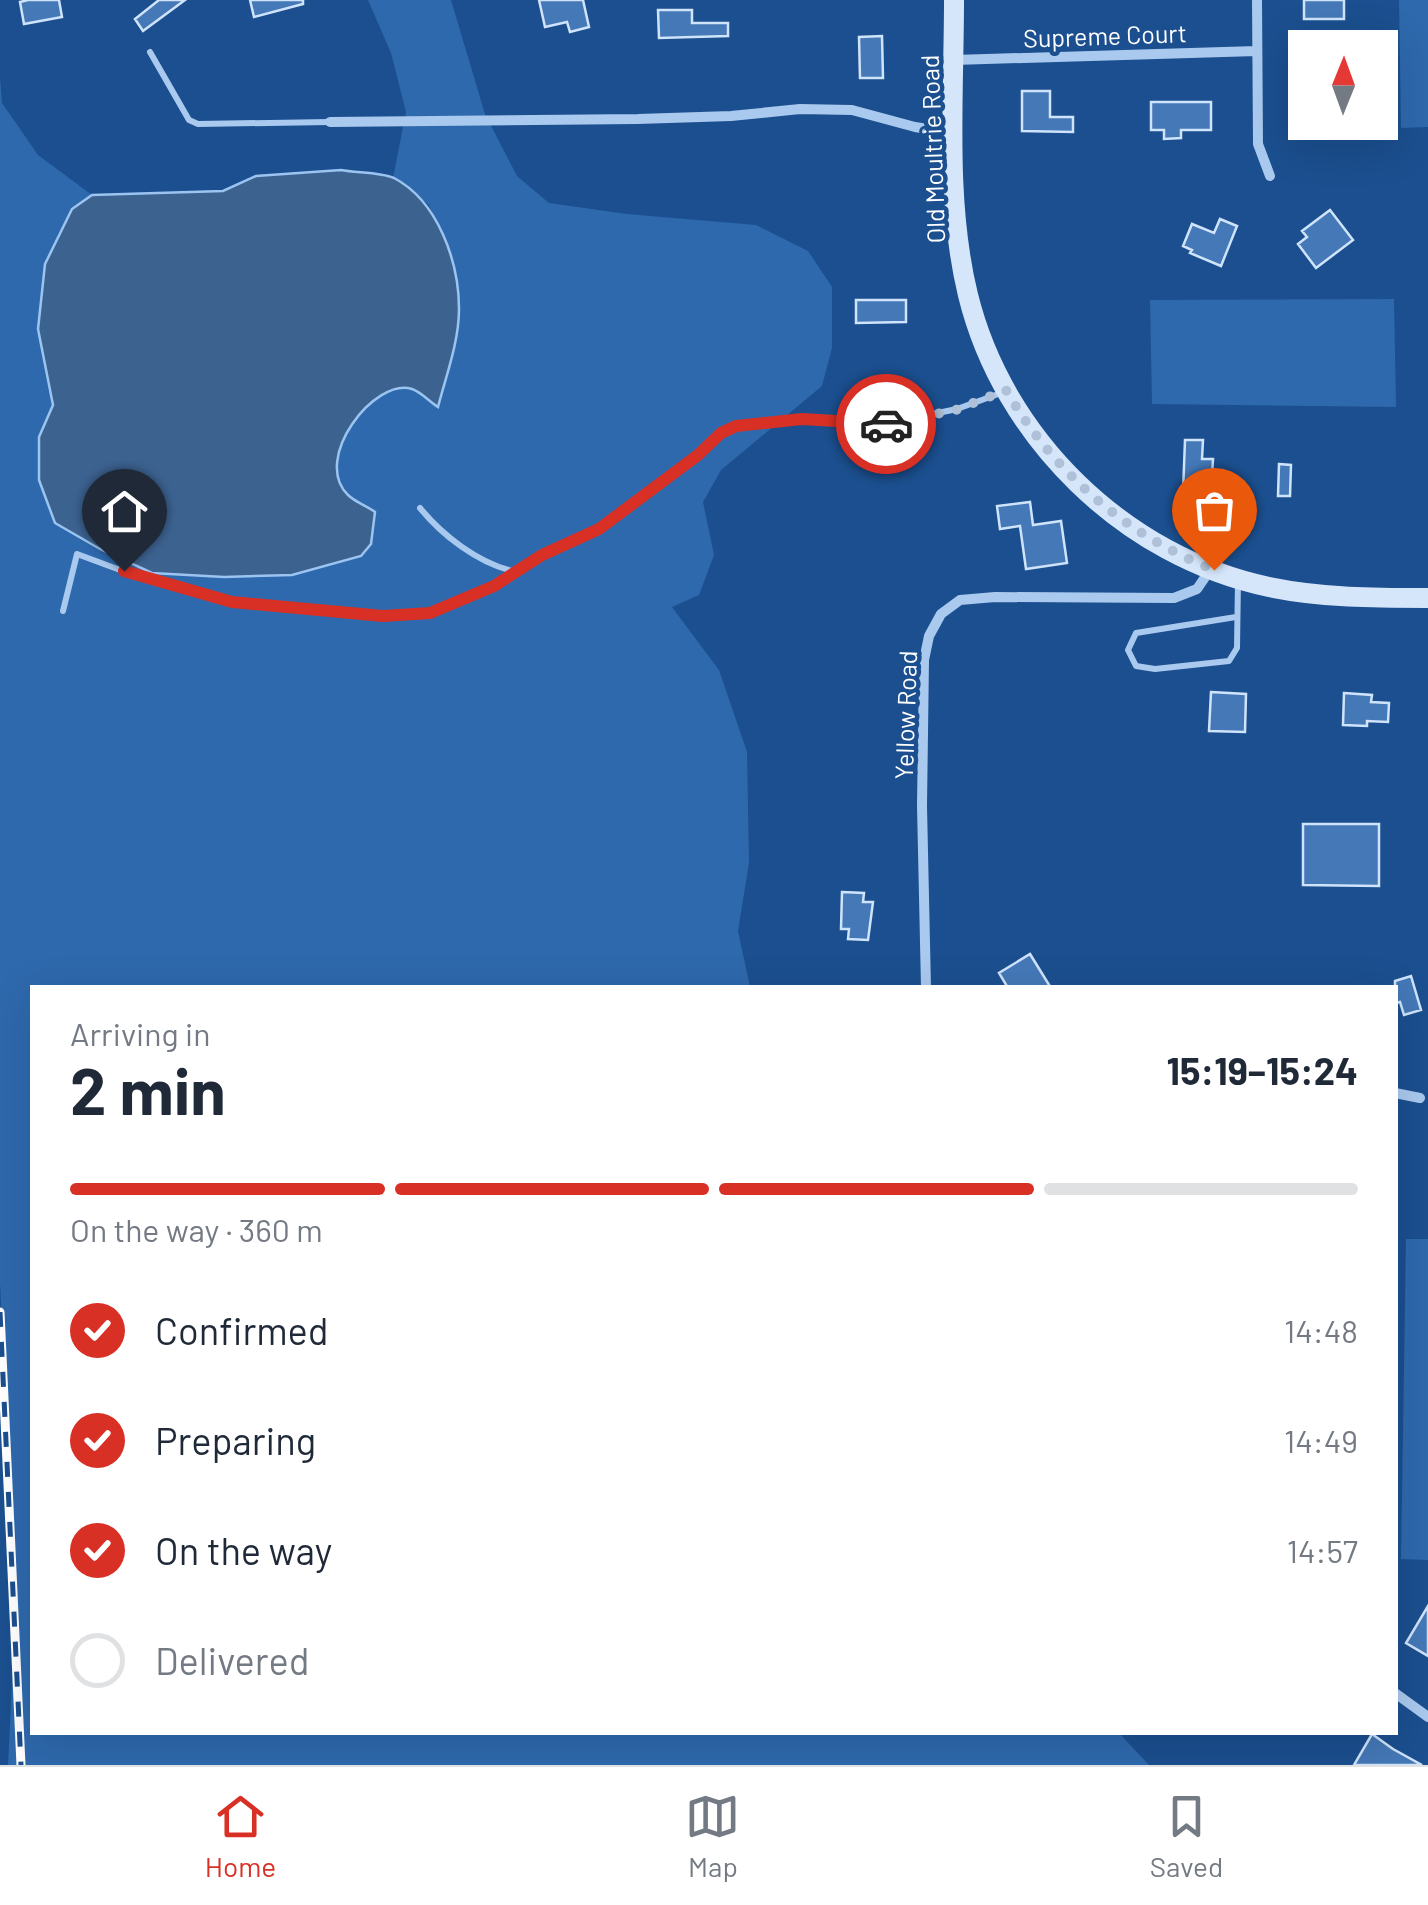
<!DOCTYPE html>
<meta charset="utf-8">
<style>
body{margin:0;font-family:Barlow,sans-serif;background:#f2f2f3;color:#1f2937;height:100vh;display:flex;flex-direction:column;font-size:38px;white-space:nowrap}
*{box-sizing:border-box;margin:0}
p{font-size:32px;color:#747a83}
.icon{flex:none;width:55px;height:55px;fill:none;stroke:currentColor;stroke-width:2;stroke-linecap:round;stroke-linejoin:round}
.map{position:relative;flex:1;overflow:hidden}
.side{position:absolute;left:30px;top:985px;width:1368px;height:750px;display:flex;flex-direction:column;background:#fff;border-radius:0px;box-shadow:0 10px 40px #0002}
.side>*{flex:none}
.needle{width:65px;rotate:1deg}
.tools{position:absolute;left:1288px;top:30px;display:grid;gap:20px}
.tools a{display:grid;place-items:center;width:110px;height:110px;border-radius:0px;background:#fff;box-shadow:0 10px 40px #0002;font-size:50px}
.pin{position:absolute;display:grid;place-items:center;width:85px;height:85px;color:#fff;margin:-102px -42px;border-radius:50% 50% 50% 0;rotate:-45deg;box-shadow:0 0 10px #0007}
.pin .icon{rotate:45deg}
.courier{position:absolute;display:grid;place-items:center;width:100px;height:100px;margin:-50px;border:8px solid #d93025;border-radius:50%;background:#fff;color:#222;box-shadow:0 2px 12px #0007}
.overview em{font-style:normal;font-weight:700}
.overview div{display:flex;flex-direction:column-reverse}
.overview{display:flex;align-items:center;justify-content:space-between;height:170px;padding:0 40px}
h1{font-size:65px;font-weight:700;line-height:75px}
.bar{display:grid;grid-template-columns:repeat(4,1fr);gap:15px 10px;align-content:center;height:120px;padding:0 40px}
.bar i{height:12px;border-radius:8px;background:#e0e1e3}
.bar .active{background:#d93025}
.bar p{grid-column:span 4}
ol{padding:0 40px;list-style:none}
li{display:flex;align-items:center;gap:30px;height:110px}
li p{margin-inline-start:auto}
li .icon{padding:10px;border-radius:50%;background:#d93025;color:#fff;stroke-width:4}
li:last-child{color:#747a83}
li i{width:55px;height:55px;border:5px solid #e0e1e3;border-radius:50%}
.tab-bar{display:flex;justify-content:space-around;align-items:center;height:140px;border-top:2px solid #e0e1e3;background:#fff;font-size:28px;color:#747a83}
.tab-bar a{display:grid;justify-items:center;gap:5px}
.tab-bar .active{color:#d93025}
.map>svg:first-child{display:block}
.green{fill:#2e69ad}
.water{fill:#3c6290;stroke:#9cc4f0;stroke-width:2.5}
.building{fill:#4478b7;stroke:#cfe3fa;stroke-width:2.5}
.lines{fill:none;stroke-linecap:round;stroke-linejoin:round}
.service{stroke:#a9c9ee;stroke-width:6}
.minor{stroke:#a9c9ee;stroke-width:10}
.secondary{stroke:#d6e6fa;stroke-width:20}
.rail-casing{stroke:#fff;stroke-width:9}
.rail{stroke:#1b4f8f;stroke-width:5;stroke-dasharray:15;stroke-linecap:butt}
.done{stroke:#afc1d8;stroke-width:10;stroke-dasharray:0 18}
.route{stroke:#d93025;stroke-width:12}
.labels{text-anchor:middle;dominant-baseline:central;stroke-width:9;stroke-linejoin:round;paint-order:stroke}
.street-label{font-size:25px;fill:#fff;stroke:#1b4f8f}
</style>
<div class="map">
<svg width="1428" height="1765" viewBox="0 0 1428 1765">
<rect width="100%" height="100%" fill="#1b4f8f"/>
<path class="green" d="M368 0H451L485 114 517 176 549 203 627 214 756 225 808 251 832 287V348L822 386 721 470 703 502 714 555 699 595 672 607 719 670 747 752 749 863 738 931 750 987 32 988V1732H1118L1149 1765H8L15 1624 0 1282V77L2 103 38 155 92 195 72 209 53 405 39 437 55 523 100 549 152 573 224 577 292 575 347 494C341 482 334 471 337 457 342 432 382 378 412 389 421 392 430 402 438 406L459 309 453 267 429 205 393 178 406 112 391 53Z
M1399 0H1428V127L1401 128Z
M1394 299 1396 407 1152 404 1150 300Z
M1406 1239H1428V1560L1401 1559Z"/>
<path class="water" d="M341 170C356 173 380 172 394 178 438 201 459 262 459 309 459 342 446 376 438 407 430 402 421 392 412 389 375 377 311 459 348 495 355 502 367 506 375 512L371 544 361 556 292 575 224 577 152 573 100 549 55 523 39 480V437L53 405 38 329 45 264 72 209 92 195 223 191 256 176Z"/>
<path class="building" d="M28 0H59L62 17 24 24 20 2Z
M159 0H185L143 31 135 19Z
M250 0H303V4L254 17Z
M539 0H583L589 27 570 32 567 22 545 27Z
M1304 0H1344V19H1304Z
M658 10H692V23H728V36L659 38Z
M882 36 883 78H860L859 37Z
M1022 91H1050V117H1073V132L1022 131Z
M1151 102H1211V130H1181V138L1164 139V130H1151Z
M1330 210 1353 240 1316 268 1298 244 1307 237 1302 231Z
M1220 219 1237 226 1221 266 1190 253 1192 250 1183 246 1192 224 1214 233Z
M856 300H906V322L856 323Z
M1185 440H1203L1202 459H1213L1211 494 1183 493Z
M1279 464 1291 465 1290 496H1278Z
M1030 502 1033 525 1061 521 1067 563 1026 569 1020 526 1000 529 997 506Z
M1211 692 1246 694 1245 732 1209 731Z
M1344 693 1372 695 1371 702 1389 703 1388 722 1367 721V726L1343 725Z
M1303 824H1379V886L1303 885Z
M842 892 864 893 863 902H873L868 940 848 939 849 929H841Z
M1030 954 1051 988H1008L999 973Z
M1411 976 1421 1010 1404 1015 1400 1002 1395 1003V981Z
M1428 1606V1656L1406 1643Z
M1372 1734 1393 1749 1422 1765H1354Z"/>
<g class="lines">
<path class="service" d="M150 52 189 120 198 124 329 122
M420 508C443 536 477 562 512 571
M63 611 77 554 147 580 231 602 383 616 429 613 494 586 542 555 599 529 699 455 721 433 736 426 802 419 884 424 957 409 1001 393
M1236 617 1136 633 1128 650 1136 666 1155 669 1229 661 1237 648 1238 580"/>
<path class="minor" d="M1257 0 1258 144 1270 176
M954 60 1257 51
M330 122 638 119 731 116 800 109 852 110 915 127 953 133
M926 988 922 806 924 660 929 636 941 614 960 600 995 597 1174 598 1197 589 1210 570
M1395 1093 1420 1098
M1395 1693 1428 1717"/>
<path class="secondary" d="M954 0C954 97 945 201 968 295 1003 438 1125 557 1269 587 1322 598 1375 598 1428 598"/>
<g class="rail-casing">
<path id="rail" d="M0 1312 21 1765"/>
</g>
<use href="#rail" class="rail"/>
</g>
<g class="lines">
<path class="done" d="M886 424 956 410 1006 390C1054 473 1125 534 1214 570"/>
<path class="route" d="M124 571 232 602 383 616 430 613 494 586 542 555 599 529 698 455 721 433 736 426 802 419 886 424"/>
</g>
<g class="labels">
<g class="street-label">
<text transform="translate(1105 35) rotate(-2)">Supreme Court</text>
<text transform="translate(932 149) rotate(-92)">Old Moultrie Road</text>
<text transform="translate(905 715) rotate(-88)">Yellow Road</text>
</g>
</g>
</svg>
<div class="tools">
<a><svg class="needle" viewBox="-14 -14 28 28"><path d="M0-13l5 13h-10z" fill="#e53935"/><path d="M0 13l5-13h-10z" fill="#747a83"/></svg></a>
</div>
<div class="pin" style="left:1214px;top:570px;background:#ea580c"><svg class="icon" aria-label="bag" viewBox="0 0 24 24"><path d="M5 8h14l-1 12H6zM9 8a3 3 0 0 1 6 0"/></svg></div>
<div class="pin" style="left:124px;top:571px;background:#1f2937"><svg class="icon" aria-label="home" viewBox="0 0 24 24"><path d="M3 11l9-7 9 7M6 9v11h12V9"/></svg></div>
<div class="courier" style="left:886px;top:424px"><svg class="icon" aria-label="car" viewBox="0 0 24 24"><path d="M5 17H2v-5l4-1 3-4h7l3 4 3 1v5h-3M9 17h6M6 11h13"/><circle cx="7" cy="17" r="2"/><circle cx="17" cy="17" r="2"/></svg></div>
<section class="side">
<div class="overview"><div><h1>2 min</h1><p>Arriving in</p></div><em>15:19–15:24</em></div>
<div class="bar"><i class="active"></i><i class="active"></i><i class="active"></i><i></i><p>On the way · 360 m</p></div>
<ol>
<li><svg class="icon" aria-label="check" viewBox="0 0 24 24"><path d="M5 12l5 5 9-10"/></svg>Confirmed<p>14:48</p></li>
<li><svg class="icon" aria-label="check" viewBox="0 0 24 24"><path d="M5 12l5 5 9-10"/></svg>Preparing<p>14:49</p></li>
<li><svg class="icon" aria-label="check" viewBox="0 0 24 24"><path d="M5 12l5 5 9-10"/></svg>On the way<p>14:57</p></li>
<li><i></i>Delivered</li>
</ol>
</section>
</div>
<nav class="tab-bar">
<a class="active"><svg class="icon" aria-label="home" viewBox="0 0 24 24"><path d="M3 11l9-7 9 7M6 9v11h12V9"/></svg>Home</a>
<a><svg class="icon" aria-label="map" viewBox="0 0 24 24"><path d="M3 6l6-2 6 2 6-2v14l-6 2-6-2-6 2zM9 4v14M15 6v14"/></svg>Map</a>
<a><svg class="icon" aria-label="saved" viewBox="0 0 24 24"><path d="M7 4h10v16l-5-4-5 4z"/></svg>Saved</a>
</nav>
